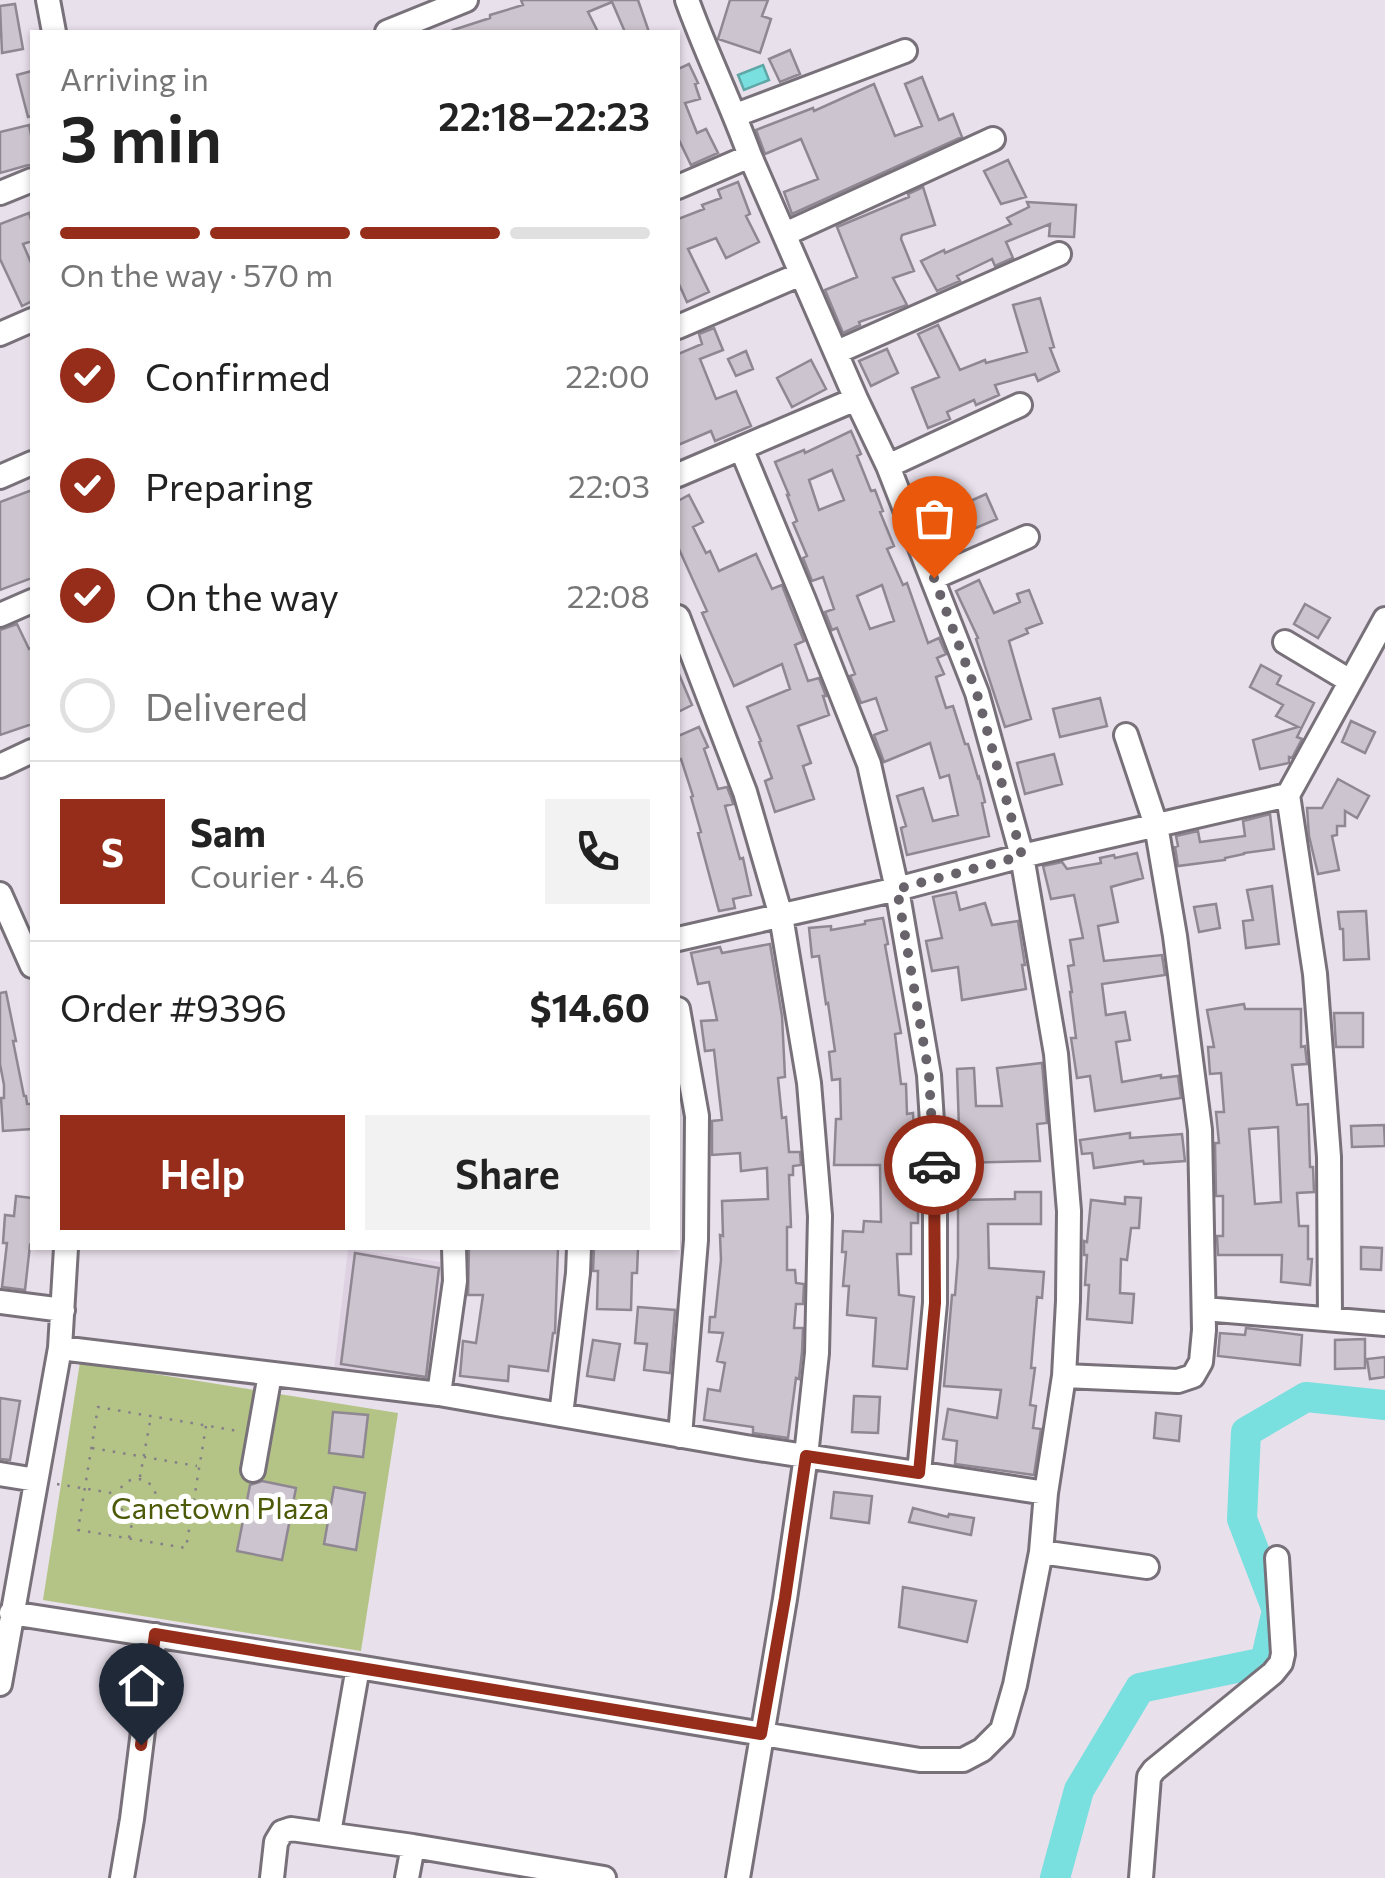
<!DOCTYPE html>
<meta charset="utf-8">
<style>
body{margin:0;font-family:Commissioner,sans-serif;background:#f2f2f2;color:#222;height:100vh;display:flex;flex-direction:column;font-size:38px;white-space:nowrap}
*{box-sizing:border-box;margin:0}
p{font-size:32px;color:#767676}
.icon{flex:none;width:55px;height:55px;fill:none;stroke:currentColor;stroke-width:2;stroke-linecap:round;stroke-linejoin:round}
.map{position:relative;flex:1;overflow:hidden}
.drawer{position:absolute;left:30px;top:30px;width:650px;height:1220px;display:flex;flex-direction:column;background:#fff;border-radius:0px;box-shadow:0 2px 8px #0004}
.drawer>*{flex:none}
.pin{position:absolute;display:grid;place-items:center;width:85px;height:85px;color:#fff;margin:-102px -42px;border-radius:50% 50% 50% 0;rotate:-45deg;box-shadow:0 0 10px #0007}
.pin .icon{rotate:45deg}
.courier{position:absolute;display:grid;place-items:center;width:100px;height:100px;margin:-50px;border:8px solid #962d1b;border-radius:50%;background:#fff;color:#222;box-shadow:0 2px 12px #0007}
.summary em{font-style:normal;font-weight:600}
.summary div{display:flex;flex-direction:column-reverse}
.summary{display:flex;align-items:center;justify-content:space-between;height:170px;padding:0 30px}
h1{font-size:65px;font-weight:600;line-height:75px}
.bar{display:grid;grid-template-columns:repeat(4,1fr);gap:15px 10px;align-content:center;height:120px;padding:0 30px}
.bar i{height:12px;border-radius:8px;background:#e0e0e0}
.bar .active{background:#962d1b}
.bar p{grid-column:span 4}
.line{display:flex;align-items:center;gap:25px;padding:0 30px;border-top:2px solid #e0e0e0}
.line div{flex:1}
.round{display:grid;place-items:center;flex:none;width:105px;height:105px;border-radius:0px;background:#f2f2f2}
ol{padding:0 30px;list-style:none}
li{display:flex;align-items:center;gap:30px;height:110px}
li p{margin-inline-start:auto}
li .icon{padding:10px;border-radius:50%;background:#962d1b;color:#fff;stroke-width:4}
li:last-child{color:#767676}
li i{width:55px;height:55px;border:5px solid #e0e0e0;border-radius:50%}
.cta{display:flex;gap:20px;margin-top:auto;padding:20px 30px}
.cta a{flex:1;height:115px;border-radius:0px;background:#962d1b;color:#fff;font-size:40px;font-weight:600;line-height:115px;text-align:center}
.cta a+a{background:#f2f2f2;color:#222}
.map>svg:first-child{display:block}
.built{fill:#ded1e2}
.green{fill:#b4c486}
.water{fill:#79dfdf;stroke:#5fa6a7;stroke-width:2.5}
.lines{fill:none;stroke-linecap:round;stroke-linejoin:round}
.river{stroke:#79dfdf;stroke-width:30}
.building{fill:#ccc4ce;stroke:#8f8892;stroke-width:2.5;fill-rule:evenodd}
.minor-casing{stroke:#78717a;stroke-width:28}
.path{stroke:#858087;stroke-width:2.5;stroke-dasharray:2.5 8;stroke-linecap:butt}
.minor{stroke:#fff;stroke-width:22}
.done{stroke:#68636a;stroke-width:10;stroke-dasharray:0 18}
.route{stroke:#962d1b;stroke-width:12}
.labels{text-anchor:middle;dominant-baseline:central;stroke-width:10;stroke-linejoin:round;paint-order:stroke}
.park-label{font-size:30px;fill:#4d5b09;stroke:#fff}
</style>
<div class="map">
<svg width="1385" height="1878" viewBox="0 0 1385 1878">
<rect width="100%" height="100%" fill="#e8e0eb"/>
<path class="built" d="M348 1249 448 1263 434 1384 334 1370Z"/>
<path class="green" d="M80 1362 398 1413 361 1651 43 1600Z"/>
<path class="water" d="M763 65 769 80 744 90 738 75Z"/>
<g class="lines">
<path class="river" d="M1055 1878 1079 1790 1140 1688 1265 1662 1277 1610 1242 1519 1246 1432 1306 1397 1385 1405"/>
</g>
<path class="building" d="M521 0H638L649 32H625L612 2 588 12 598 32H454L453 30 490 18V15L523 5Z
M730 0H768L762 16 771 19 760 53 718 39Z
M15 4 23 49 2 53 0 6Z
M790 50 800 74 780 82 769 59Z
M689 64 698 83 695 84 700 99 685 103 697 133 706 129 718 153 691 165 678 138V69Z
M32 71V116L28 117 17 75Z
M922 77 939 120 953 114 962 137 792 214 784 192 818 179 801 139 765 154 756 130 813 108 814 111 874 84 895 136 922 126 905 84Z
M29 125 32 140V164L0 173V132Z
M1008 160 1026 197 1001 204 984 171Z
M738 182 750 214 746 216 759 242 726 258 716 238 688 249 709 292 687 302 678 282V219L704 209 702 205 721 198 718 190Z
M923 187 935 225 902 235 901 239 914 271 893 278 907 305 859 322 860 325 843 333 825 290 857 277 837 227 909 197 908 194Z
M1027 202 1076 205 1074 237 1049 236 1050 224 1006 242 1013 258 995 266 992 259 957 276 960 281 937 291 921 261 944 250 945 253 1011 224 1007 218 1029 207Z
M29 213 32 223V241L23 244 32 265V301L22 306 0 259V224Z
M1040 298 1054 347 1050 348 1059 371 1038 381 1035 374 995 385 999 395 976 405 974 400 947 412 950 419 928 428 912 388 939 377 918 334 938 325 960 370 985 360 986 363 1027 352 1013 305Z
M714 328 723 350 700 359 716 399 736 391 751 426 715 441 711 431 678 445V354L702 344 699 334Z
M887 349 898 373 871 386 859 361Z
M746 351 753 369 736 376 728 359Z
M811 360 826 389 792 407 777 378Z
M851 431 861 454 857 456 871 491 875 490 883 511 880 512 894 546 887 549 903 585 907 583 928 643 939 638 946 654 937 658 944 674 936 677 946 708 953 706 965 744H968L978 778 979 777 985 802 982 803 989 836 907 855 901 828 906 826 897 796 923 788 933 821 958 815 949 775 940 778 930 743 884 762 874 735 887 730 876 698 861 703 850 676 855 674 837 628 832 630 825 612 834 609 823 577 812 581 803 558 807 556 793 523 797 521 787 495H789L775 462 804 450 805 453ZM832 470 844 500 819 510 809 480ZM882 585 894 621 870 629 857 596Z
M32 490V578L0 590V502Z
M986 494 997 519 959 535 964 546 940 555 929 526 958 515 955 508Z
M689 495 703 522 693 527 706 553 710 551 719 571 756 554 772 589 782 585 790 606 804 641 795 645 808 681 819 678 826 696H823L829 715 798 726 811 763 803 766 814 799 775 812 765 781 772 778 759 742 761 741 747 707 790 689 782 664 734 686 702 613 707 611 678 547V501Z
M979 580 994 613 1020 602 1017 594 1029 590 1042 623 1026 629 1028 633 1009 641 1031 719 1005 727 976 639 978 638 956 591Z
M1305 604 1330 618 1318 638 1294 624Z
M17 624 29 649 32 647V724L0 735V630Z
M1261 665 1281 676 1277 684 1314 703 1297 737 1302 739 1292 758 1289 757V763L1260 769 1253 740 1298 727 1276 716 1283 705 1250 687Z
M678 672 692 705 678 712Z
M1100 698 1107 726 1060 737 1053 709Z
M1351 721 1375 732 1365 753 1342 742Z
M699 727 708 747 704 749 718 789 727 787 731 797 733 804 725 806 740 859 743 858 751 895 733 899 735 908 719 911 698 833 701 832 691 797 693 796 681 759 678 760V736Z
M1054 754 1062 784 1025 794 1017 763Z
M1338 779 1369 796 1357 818 1345 811V826H1337V835L1332 836 1339 870 1318 874 1309 836 1307 808H1322Z
M1270 814 1274 849 1244 853V854L1225 858V860L1178 866 1175 847 1178 846 1176 836 1198 831 1200 842 1245 836 1243 821Z
M1137 853 1143 878 1111 887 1118 922 1098 926 1104 961 1162 955 1165 975 1102 984 1106 1015 1125 1012 1130 1040 1116 1042 1122 1082 1161 1075V1078L1178 1076 1181 1098 1095 1111 1090 1076 1077 1078 1071 1038H1076L1070 992H1072L1068 966 1074 965 1070 940 1083 938 1074 895 1051 899 1043 866 1062 862 1067 869 1101 863 1100 858 1114 855 1115 858Z
M1272 886 1279 944 1246 948 1243 921 1253 920 1247 890Z
M956 892 960 910 985 903 992 925 1018 921 1025 965H1022L1026 989 962 1000 958 967 932 971 926 941 942 938 933 897Z
M1216 904 1220 928 1199 932 1194 907Z
M1366 911 1369 959 1344 960 1343 929H1340L1338 912Z
M883 918 888 944 885 945 901 1033 895 1034 901 1084H906L907 1114 913 1113 915 1153H918V1223H911V1254H897L899 1295 914 1297 907 1369 873 1366 876 1318 847 1315 849 1286H843L846 1252H842L843 1231 863 1232 864 1221 881 1222 880 1165H834L836 1119H841L840 1079 832 1080 829 1052 835 1051 828 1003 826 1004 819 956 812 957 809 928 831 926V930L865 924V921Z
M770 944 782 1016 785 1077 778 1078 782 1118 786 1117 789 1152H800L801 1165 793 1166V1175H789L791 1227H787V1270H795L796 1283 804 1284 803 1304H796L794 1328H803L802 1352 799 1379 796 1378 788 1438 753 1433V1427L704 1420 708 1389 720 1391 725 1363 717 1361 723 1333 709 1332 710 1317H715L721 1260 720 1235 723 1236 722 1201 768 1199 767 1168 741 1171 740 1153 712 1155V1121L722 1120 714 1050 705 1051 701 1021 717 1020 709 982 698 984 691 953 720 947 722 953Z
M6 992 16 1041H13L24 1096H26L27 1104H32V1129L3 1131 1 1098H4V1085L0 1064V993Z
M1244 1004 1245 1009H1301V1047L1305 1046 1307 1064 1292 1065 1297 1105 1308 1104 1310 1167H1313L1314 1192 1297 1193 1299 1226H1308V1259H1312L1310 1285 1281 1282 1282 1255H1218L1217 1236H1223V1196H1216L1215 1143H1219L1216 1112H1224L1221 1073 1210 1074 1208 1047H1214L1207 1010ZM1278 1127 1281 1202 1255 1204 1249 1129Z
M1334 1013H1363V1047H1336Z
M1042 1063 1047 1123 1037 1124 1040 1161 956 1163V1129H959L957 1069 974 1068 976 1106H1002L997 1068Z
M1384 1125 1385 1146 1352 1147 1351 1126Z
M1130 1133V1138L1182 1134 1185 1161 1144 1164 1143 1161 1094 1168 1092 1153 1082 1154 1080 1140Z
M1015 1192H1041V1224H988L989 1268 1044 1272 1042 1298 1037 1297 1031 1368H1035L1030 1405 1036 1406 1033 1428 1041 1429 1034 1475 955 1464 957 1441 943 1439 948 1409 997 1418 1001 1390 944 1386 952 1295H955L958 1257V1200L1015 1199Z
M16 1196 32 1198V1246L30 1245 25 1290 2 1287 7 1243H3L5 1215 14 1216Z
M1125 1197 1141 1198 1139 1228H1131L1127 1260 1121 1259 1120 1293 1134 1294 1132 1323 1087 1319 1089 1285H1085L1087 1255H1084V1241L1087 1242 1091 1200 1125 1204Z
M1361 1247 1382 1248 1381 1270 1361 1269Z
M469 1248H558L555 1333H553L548 1371 509 1366 508 1381 460 1376 463 1341 476 1343 483 1295H468Z
M594 1248H638L637 1273H632L631 1310 597 1309 598 1271H593Z
M355 1253 439 1268 426 1377 341 1364Z
M638 1307 675 1310 670 1373 644 1370 647 1344 635 1343Z
M1246 1328 1302 1335 1300 1365 1218 1356 1220 1333 1245 1335Z
M1365 1339V1368L1335 1369V1340Z
M593 1340 620 1344 614 1380 587 1376Z
M1385 1357V1377L1370 1379 1367 1359Z
M854 1396 880 1397 878 1433 852 1432Z
M0 1398 20 1401 10 1460 0 1459Z
M333 1412 368 1415 363 1457 329 1453Z
M1156 1413 1181 1416 1179 1441 1154 1438Z
M262 1481 296 1488 282 1560 237 1551 250 1485Z
M334 1487 365 1493 356 1550 324 1544Z
M834 1492 872 1496 869 1523 831 1518Z
M913 1508 948 1517 949 1514 974 1518 971 1535 909 1522Z
M903 1587 976 1601 967 1642 899 1627Z"/>
<g class="lines">
<g class="minor-casing">
<path id="minor" d="M48 0 54 32
M387 32 466 0
M736 115 905 51
M678 187 750 156
M0 193 32 180
M785 234 993 139
M678 327 801 274
M0 334 32 320
M837 352 1059 254
M741 448 804 600 869 764 897 889 929 1075 935 1169V1303L919 1473
M888 466 1020 405
M678 475 856 399
M0 477 32 463
M933 578 1027 537
M0 615 32 601
M678 617 745 792 781 916 809 1083 820 1216 817 1353 806 1456 785 1599 738 1878
M1285 642 1350 681
M0 766 32 751
M1288 795 1315 974 1329 1157 1330 1319
M0 894 32 966
M678 939 897 889 1022 856 1288 795 1385 619
M678 1009 697 1116 696 1240 680 1436
M0 1302 63 1310
M1204 1309 1385 1324
M60 1348 439 1394 746 1447 1046 1493
M1064 1376 1178 1381 1193 1376 1201 1362 1204 1330 1200 1130 1175 936 1156 825 1126 735
M439 1394 455 1281 454 1248
M561 1415 578 1273 579 1248
M253 1470 270 1374
M0 1474 36 1480
M1041 1552 1147 1567
M11 1613 358 1667 920 1760H963L982 1750 1002 1730 1015 1685 1041 1552 1046 1493 1064 1376 1068 1301 1069 1211 1056 1054 1022 856 977 693 888 466 856 399 750 156C731 103 706 53 687 0
M0 1684 60 1348 66 1248
M329 1833 358 1667
M122 1878 132 1819 155 1635
M272 1878 276 1842 282 1832 291 1829 413 1846 604 1878
M407 1878 413 1846
M1141 1878 1149 1777 1154 1770 1273 1673 1281 1663 1283 1654 1277 1558"/>
</g>
<path class="path" d="M206 1426 186 1548 78 1530 98 1407 238 1431
M92 1448 197 1466
M140 1477 151 1416
M118 1498a19 19 0 1 1 38 0a19 19 0 1 1-38 0Z
M57 1484 118 1494
M157 1503 192 1508
M129 1538 133 1518"/>
<use href="#minor" class="minor"/>
</g>
<g class="lines">
<path class="done" d="M934 578 977 694 1022 856 897 889 929 1075 934 1165"/>
<path class="route" d="M141 1745 155 1634 761 1734 785 1598 806 1456 919 1473 935 1303 934 1165"/>
</g>
<g class="labels">
<g class="park-label">
<text x="220" y="1506">Canetown Plaza</text>
</g>
</g>
</svg>
<div class="pin" style="left:934px;top:578px;background:#ea580c"><svg class="icon" aria-label="bag" viewBox="0 0 24 24"><path d="M5 8h14l-1 12H6zM9 8a3 3 0 0 1 6 0"/></svg></div>
<div class="pin" style="left:141px;top:1745px;background:#1f2937"><svg class="icon" aria-label="home" viewBox="0 0 24 24"><path d="M3 11l9-7 9 7M6 9v11h12V9"/></svg></div>
<div class="courier" style="left:934px;top:1165px"><svg class="icon" aria-label="car" viewBox="0 0 24 24"><path d="M5 17H2v-5l4-1 3-4h7l3 4 3 1v5h-3M9 17h6M6 11h13"/><circle cx="7" cy="17" r="2"/><circle cx="17" cy="17" r="2"/></svg></div>
<section class="drawer">
<div class="summary"><div><h1>3 min</h1><p>Arriving in</p></div><em>22:18–22:23</em></div>
<div class="bar"><i class="active"></i><i class="active"></i><i class="active"></i><i></i><p>On the way · 570 m</p></div>
<ol>
<li><svg class="icon" aria-label="check" viewBox="0 0 24 24"><path d="M5 12l5 5 9-10"/></svg>Confirmed<p>22:00</p></li>
<li><svg class="icon" aria-label="check" viewBox="0 0 24 24"><path d="M5 12l5 5 9-10"/></svg>Preparing<p>22:03</p></li>
<li><svg class="icon" aria-label="check" viewBox="0 0 24 24"><path d="M5 12l5 5 9-10"/></svg>On the way<p>22:08</p></li>
<li><i></i>Delivered</li>
</ol>
<div class="line" style="height:180px"><b class="round" style="background:#962d1b;color:#fff">S</b><div><b>Sam</b><p>Courier · 4.6</p></div><a class="round"><svg class="icon" aria-label="phone" viewBox="0 0 24 24"><path d="M5 4h4l2 5-3 2q2 4 5 5l2-3 5 2v4C11 20 4 13 5 4z"/></svg></a></div>
<div class="line" style="height:130px"><div>Order #9396</div><b>$14.60</b></div>
<div class="cta"><a>Help</a><a>Share</a></div>
</section>
</div>
